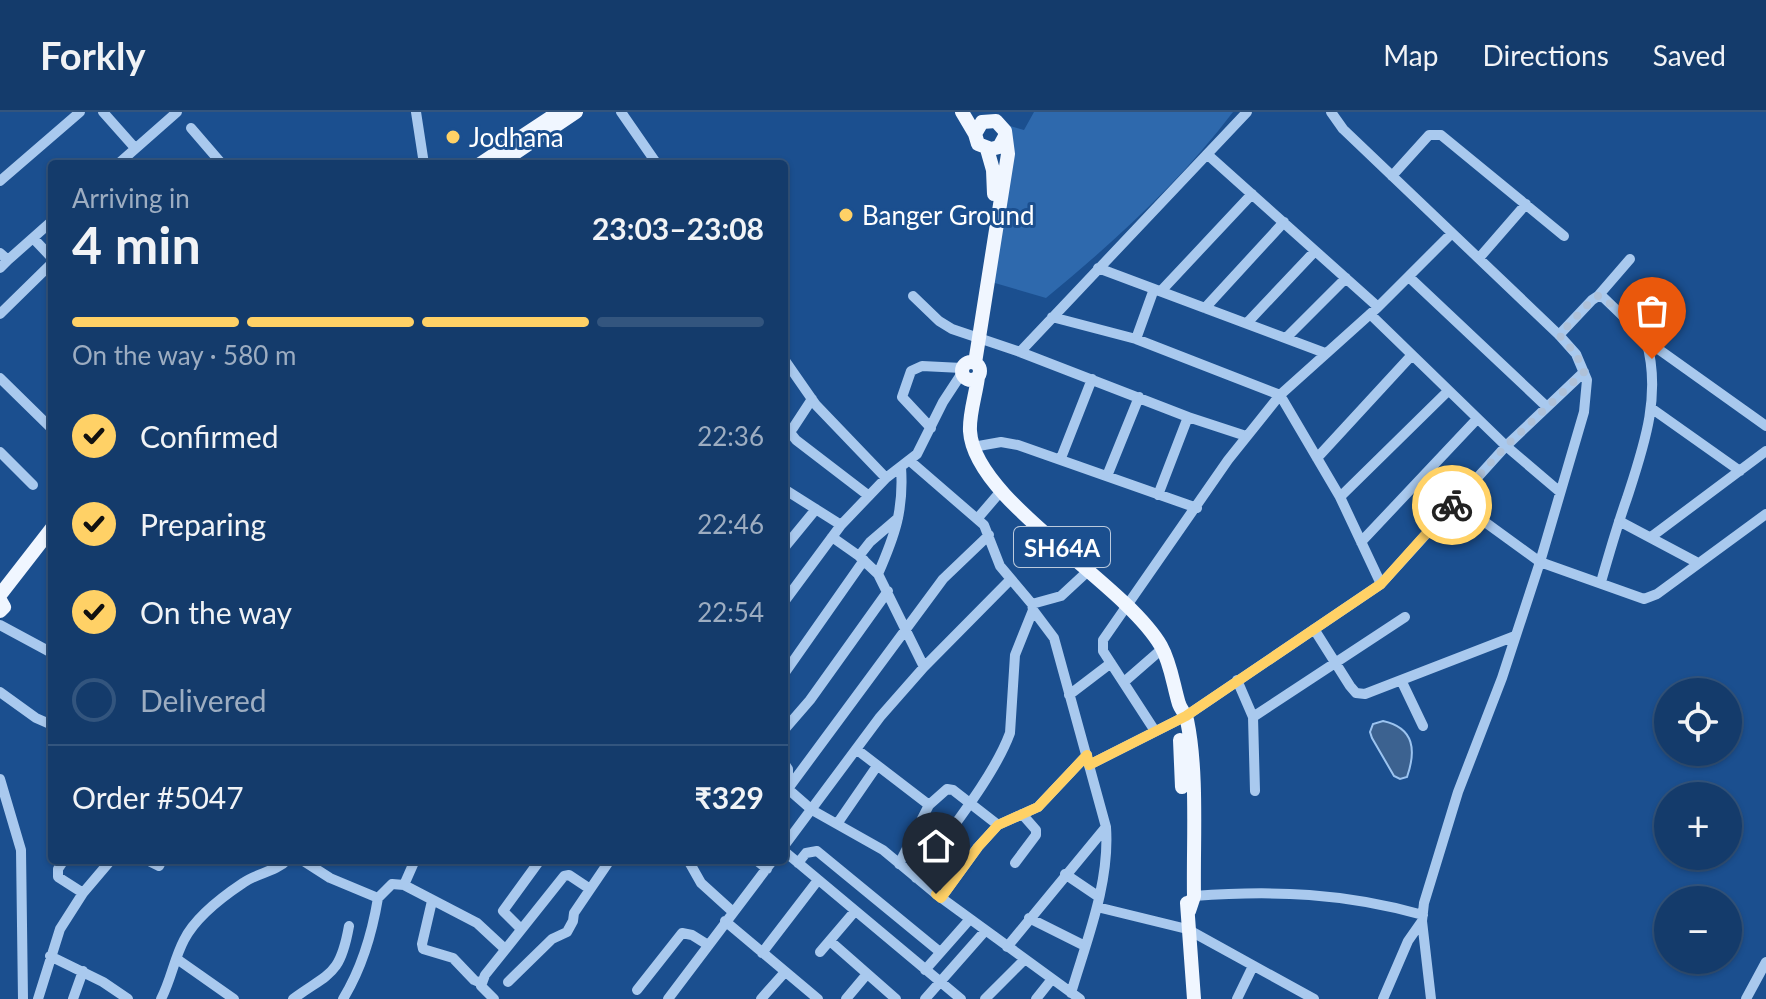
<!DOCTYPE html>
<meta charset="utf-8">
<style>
body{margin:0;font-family:Lato,sans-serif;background:#214673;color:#f1f3f6;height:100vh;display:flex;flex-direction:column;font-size:30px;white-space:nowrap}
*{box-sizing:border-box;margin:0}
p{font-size:26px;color:#9dadc1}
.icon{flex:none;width:44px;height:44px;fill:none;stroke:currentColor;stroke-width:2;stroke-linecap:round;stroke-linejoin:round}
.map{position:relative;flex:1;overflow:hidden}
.details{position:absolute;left:48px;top:48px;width:740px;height:704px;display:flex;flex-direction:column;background:#143b6b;border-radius:8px;box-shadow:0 2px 6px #0004,0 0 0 2px #33557e}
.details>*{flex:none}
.fabs{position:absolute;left:1654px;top:566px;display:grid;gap:16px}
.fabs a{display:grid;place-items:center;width:88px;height:88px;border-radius:50%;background:#143b6b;box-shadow:0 2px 6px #0004,0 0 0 2px #33557e;font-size:40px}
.pin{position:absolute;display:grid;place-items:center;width:68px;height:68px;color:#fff;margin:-82px -34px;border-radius:50% 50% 50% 0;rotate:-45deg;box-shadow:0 0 8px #0007}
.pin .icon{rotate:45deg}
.courier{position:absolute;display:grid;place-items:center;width:80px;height:80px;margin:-40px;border:6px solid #ffd166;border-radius:50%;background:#fff;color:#222;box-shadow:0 2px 10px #0007}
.summary em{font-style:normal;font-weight:700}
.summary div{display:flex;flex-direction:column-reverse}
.summary{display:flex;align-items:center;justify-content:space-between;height:136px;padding:0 24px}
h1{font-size:52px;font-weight:700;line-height:60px}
.bar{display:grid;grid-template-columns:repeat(4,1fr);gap:12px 8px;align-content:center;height:96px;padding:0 24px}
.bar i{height:10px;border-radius:6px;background:#33557e}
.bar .active{background:#ffd166}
.bar p{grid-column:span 4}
.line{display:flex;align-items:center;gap:20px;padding:0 24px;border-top:2px solid #33557e}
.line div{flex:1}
ol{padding:0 24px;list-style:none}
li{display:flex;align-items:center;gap:24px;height:88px}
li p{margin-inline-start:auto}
li .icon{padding:8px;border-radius:50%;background:#ffd166;color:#111;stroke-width:4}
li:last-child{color:#9dadc1}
li i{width:44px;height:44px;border:4px solid #33557e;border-radius:50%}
header{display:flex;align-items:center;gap:48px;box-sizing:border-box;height:112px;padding:0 40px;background:#143b6b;border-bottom:2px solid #33557e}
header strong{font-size:38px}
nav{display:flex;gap:44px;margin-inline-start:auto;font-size:28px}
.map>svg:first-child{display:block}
.green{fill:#2e69ad}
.water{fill:#3c6290;stroke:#9cc4f0;stroke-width:2}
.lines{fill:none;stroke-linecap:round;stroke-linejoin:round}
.minor{stroke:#a9c9ee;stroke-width:10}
.major{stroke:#f0f6ff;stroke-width:14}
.done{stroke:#afc1d8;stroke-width:8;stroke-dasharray:0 14.4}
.route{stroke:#ffd166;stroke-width:10}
.poi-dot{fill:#ffd166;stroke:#1b4f8f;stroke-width:3}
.labels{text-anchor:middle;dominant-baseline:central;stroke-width:6;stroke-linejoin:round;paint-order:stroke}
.shield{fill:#1b4f8f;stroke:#bbcadd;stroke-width:2}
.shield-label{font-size:24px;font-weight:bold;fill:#fff}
.poi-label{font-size:26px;fill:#fff;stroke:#1b4f8f;text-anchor:start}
</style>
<header>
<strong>Forkly</strong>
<nav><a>Map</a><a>Directions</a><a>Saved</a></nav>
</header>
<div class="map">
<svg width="1766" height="887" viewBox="0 0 1766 887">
<rect width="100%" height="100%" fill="#1b4f8f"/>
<path class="green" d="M1034 0H1233C1180 70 1114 130 1046 186L988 169 1010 14 1024 18Z"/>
<path class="water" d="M1383 609C1415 616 1416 639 1407 665L1400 667 1394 664 1372 626 1370 620 1373 612Z"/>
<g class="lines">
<path class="minor" d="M103 0 135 36
M416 0 424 52
M621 0 657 52
M1331 0 1343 17 1559 223 1576 242 1587 268 1584 300 1540 450 1502 566 1458 680 1424 791 1422 809 1431 887
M191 16 222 52
M1208 43 1378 195
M118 52 177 0
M1392 64 1429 23H1441L1564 124
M0 69 80 0
M33 126 52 146
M0 141 8 148 0 156
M1480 145 1526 92
M8 148 52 109
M1098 156 1325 241
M1409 165 1547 295
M1161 179 1252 82
M913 184 939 209 952 217 1020 240 1188 305
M1598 184 1630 147
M1205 196 1284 110
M0 202 52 151
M1370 202 1506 334 1560 380
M1052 205 1136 227 1280 283 1340 385 1381 472
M1247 211 1315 139
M1559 223 1592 188 1598 184 1604 186 1654 234 1766 314
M1286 226 1346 166
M1136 227 1154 177
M1020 240 1247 0
M784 247 816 293 886 366
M0 266 52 317
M1651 296 1740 359
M931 316 902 285 911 259 922 254 962 256
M784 318 793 316 812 287
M789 319 796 328 869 384
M973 335 1001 330 1018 333 1197 396
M0 340 33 373
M1061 346 1092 267
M1317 346 1411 244
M910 349 984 413 1000 454 1032 492 1033 498 1015 543 1010 621C993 667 945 724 916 766
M1107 364 1139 285
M784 377 841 413
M1158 383 1188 305 1246 324
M1340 385 1448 279
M1456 389 1540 450 1644 487 1657 482 1766 402
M977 407 1001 379
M1619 409 1698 451
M832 425 859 444 878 462 924 555
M1651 425 1766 339
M1361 430 1477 307
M784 436 816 397
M859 444 870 430 898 406
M878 462C895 423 904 398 901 355
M1601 470C1609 442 1617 414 1627 386 1644 334 1662 283 1646 228
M784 490 841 413 886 366 917 342 943 290 962 261
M1032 492 1061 484 1088 459
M1033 498 1054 526 1106 715C1110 771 1087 827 1071 881
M0 513 52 541
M1314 517 1350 574 1356 581 1365 582 1515 524
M784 562 864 448
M1237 568 1253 605 1255 679
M1401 568 1423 614
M1124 570 1163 536
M0 580 36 606 52 613
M1069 583 1111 551
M1253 605 1405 505
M784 618 810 588 888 479
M1155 619 1103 539V528L1228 348 1280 283 1378 195 1452 121
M856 637 929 693
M784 651 788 657V677L812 698 883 738 936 782 1080 887
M1089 653 1186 604 1381 472 1506 334 1584 260
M0 667 21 738 23 887
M787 678 943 467 989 423
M837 712 877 654
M784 734 880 605 924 555 1010 468
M784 739 961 887
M64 748 58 757V765L83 781
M147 748 159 754 162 748
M302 748 330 766 378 786C372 822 362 856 343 887
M688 748 701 771 733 800
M756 748 767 757
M798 751 806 741 817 739 940 840
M1015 751 1036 723V718L1022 702
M899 752 929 693 947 677 953 678 998 713
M1065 762 1099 785
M404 773 415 748
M1194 784C1274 778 1345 781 1423 803
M378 786 392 772 404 773 477 811 505 837
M941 786 978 735 998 713 1038 695 1087 643
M432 789 422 832 423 837 453 846 474 868 481 871
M1097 795 1187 817 1314 887
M1029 806 1085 834
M725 809 818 887
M521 817 503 799 540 748
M830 829 896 887
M1007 835 1106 715
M820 840 855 799
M762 841 818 768
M50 844 103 870 128 887
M177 847 234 887
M925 858 970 807
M508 870 552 827 567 820 573 809 574 801 610 748
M637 878 682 821 692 823 708 833
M38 887 60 817 83 781 111 748
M73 887 83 859
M161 887C171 868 174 847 184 828 195 806 222 785 243 771 256 761 276 760 287 748
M293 887C330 860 340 864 349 814
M494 887 481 874 485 863 564 764 569 763 590 777
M668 887 773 748
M761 887 785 860
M846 887 867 862
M925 887 985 819
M985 887 1025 847
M1036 887 1052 867
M1237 887 1253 854
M1383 887 1408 829 1422 809
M1746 887 1766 850"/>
<path class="major" d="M962 0 975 22
M987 37 993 58 994 82
M480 52 559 0
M499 52 576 0
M962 259a9 9 0 1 1 18 0a9 9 0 1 1-18 0Z
M975 251 1008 42 1005 19 996 9 982 10 975 22 978 32 991 37 999 35 1005 24
M978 265C976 282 969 302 970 319 974 389 1123 469 1161 534 1171 552 1173 572 1179 592 1181 598 1186 602 1187 608 1198 661 1193 729 1194 784L1189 799
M0 483 52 416
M0 488 4 495 0 499
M1180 628 1182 675
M1187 791 1194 887"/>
</g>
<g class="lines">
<path class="done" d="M1452 393 1506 334 1584 260 1576 242 1559 223 1592 188 1598 184 1604 186 1646 226 1652 247"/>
<path class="route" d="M936 782 941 786 978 735 998 713 1038 695 1087 643 1089 653 1186 604 1381 472 1452 393"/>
</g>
<g class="poi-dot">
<circle cx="453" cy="25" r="8"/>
<circle cx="846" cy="103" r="8"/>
</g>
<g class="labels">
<rect class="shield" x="1014" y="415" width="96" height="40" rx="6"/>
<g class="shield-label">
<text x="1062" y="435">SH64A</text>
</g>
<g class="poi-label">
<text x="469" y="25">Jodhana</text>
<text x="862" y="103">Banger Ground</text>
</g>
</g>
</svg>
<div class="fabs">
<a><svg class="icon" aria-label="locate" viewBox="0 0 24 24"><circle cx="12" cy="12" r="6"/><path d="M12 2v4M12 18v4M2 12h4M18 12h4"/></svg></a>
<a>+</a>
<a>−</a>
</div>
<div class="pin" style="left:1652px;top:247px;background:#ea580c"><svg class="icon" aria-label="bag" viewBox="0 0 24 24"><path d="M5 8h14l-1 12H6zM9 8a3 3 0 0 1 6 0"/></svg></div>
<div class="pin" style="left:936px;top:782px;background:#1f2937"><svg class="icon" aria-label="home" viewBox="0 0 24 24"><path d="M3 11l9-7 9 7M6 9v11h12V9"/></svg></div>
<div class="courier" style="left:1452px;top:393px"><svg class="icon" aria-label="bike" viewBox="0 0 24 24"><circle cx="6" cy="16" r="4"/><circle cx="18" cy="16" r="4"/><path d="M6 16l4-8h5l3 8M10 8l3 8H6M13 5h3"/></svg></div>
<section class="details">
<div class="summary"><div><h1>4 min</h1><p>Arriving in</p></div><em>23:03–23:08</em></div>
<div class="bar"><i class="active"></i><i class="active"></i><i class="active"></i><i></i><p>On the way · 580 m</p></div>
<ol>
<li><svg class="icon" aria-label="check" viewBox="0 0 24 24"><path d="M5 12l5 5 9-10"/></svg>Confirmed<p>22:36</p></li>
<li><svg class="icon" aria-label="check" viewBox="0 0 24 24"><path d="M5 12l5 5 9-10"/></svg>Preparing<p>22:46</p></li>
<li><svg class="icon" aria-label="check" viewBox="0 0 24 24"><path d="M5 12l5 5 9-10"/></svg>On the way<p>22:54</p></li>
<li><i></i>Delivered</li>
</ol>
<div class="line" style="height:104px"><div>Order #5047</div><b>₹329</b></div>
</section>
</div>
